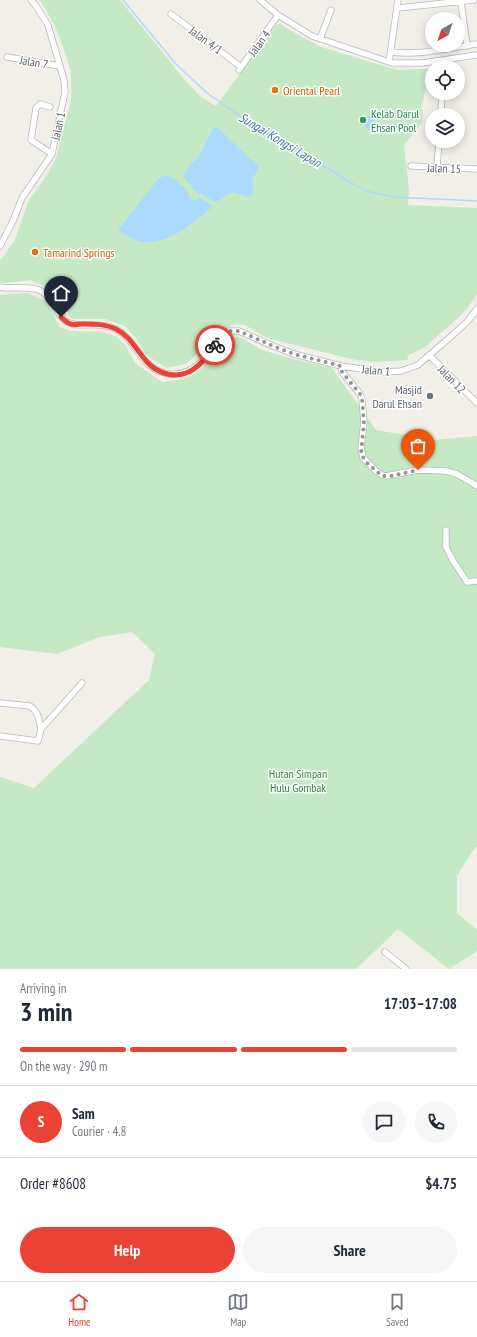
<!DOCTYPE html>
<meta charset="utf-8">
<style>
body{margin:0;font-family:"PT Sans Narrow",sans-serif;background:#f6f6f7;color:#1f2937;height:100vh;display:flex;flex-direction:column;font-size:15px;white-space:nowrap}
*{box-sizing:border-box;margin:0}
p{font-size:13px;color:#747a83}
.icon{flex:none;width:22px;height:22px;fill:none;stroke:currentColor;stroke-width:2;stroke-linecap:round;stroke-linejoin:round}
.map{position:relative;height:969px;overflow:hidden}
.side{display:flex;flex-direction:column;background:#fff;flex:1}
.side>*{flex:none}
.needle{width:26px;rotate:220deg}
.fabs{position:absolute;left:425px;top:12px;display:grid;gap:8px}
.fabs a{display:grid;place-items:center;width:40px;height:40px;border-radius:50%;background:#fff;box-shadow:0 2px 10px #0003;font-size:20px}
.pin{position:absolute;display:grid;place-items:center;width:34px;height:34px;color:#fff;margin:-41px -17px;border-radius:50% 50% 50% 0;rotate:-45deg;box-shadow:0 0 4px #0007}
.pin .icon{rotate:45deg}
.courier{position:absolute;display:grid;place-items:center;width:40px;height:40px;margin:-20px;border:3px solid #ea4335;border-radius:50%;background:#fff;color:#222;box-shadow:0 1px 5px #0007}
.head em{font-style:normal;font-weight:700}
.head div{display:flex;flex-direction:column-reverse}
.head{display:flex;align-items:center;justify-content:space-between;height:68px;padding:0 20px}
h1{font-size:26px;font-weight:700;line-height:30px}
.bar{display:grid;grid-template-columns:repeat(4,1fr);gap:6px 4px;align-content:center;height:48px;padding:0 20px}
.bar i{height:5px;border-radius:3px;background:#e0e1e3}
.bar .current{background:#ea4335}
.bar p{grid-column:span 4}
.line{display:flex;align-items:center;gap:10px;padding:0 20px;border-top:1px solid #e0e1e3}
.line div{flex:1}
.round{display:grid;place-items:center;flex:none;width:42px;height:42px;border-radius:21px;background:#f6f6f7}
.primary-button{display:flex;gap:8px;margin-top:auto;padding:8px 20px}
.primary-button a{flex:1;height:46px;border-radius:24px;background:#ea4335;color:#fff;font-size:16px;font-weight:700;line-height:46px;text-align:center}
.primary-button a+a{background:#f6f6f7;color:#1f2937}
.dock{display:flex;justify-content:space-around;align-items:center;height:56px;border-top:1px solid #e0e1e3;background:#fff;font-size:11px;color:#747a83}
.dock a{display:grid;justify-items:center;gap:2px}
.dock .current{color:#ea4335}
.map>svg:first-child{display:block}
.green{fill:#c5e8c5}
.water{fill:#aadaff}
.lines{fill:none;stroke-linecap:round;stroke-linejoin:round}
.stream{stroke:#aadaff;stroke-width:1.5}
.minor-casing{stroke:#b5b8bc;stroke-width:7}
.minor{stroke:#fff;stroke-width:5.5}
.done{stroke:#929495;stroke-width:4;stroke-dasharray:0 7.2}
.route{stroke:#ea4335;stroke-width:5}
.food-dot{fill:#e8710a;stroke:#fff;stroke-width:1.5}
.leisure-dot{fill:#2e9e5b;stroke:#fff;stroke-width:1.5}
.worship-dot{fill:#6b7280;stroke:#fff;stroke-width:1.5}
.labels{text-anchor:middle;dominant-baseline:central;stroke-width:3;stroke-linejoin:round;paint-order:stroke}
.street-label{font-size:12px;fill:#5f6368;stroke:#fff}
.food-label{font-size:12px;fill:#c56008;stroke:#fff;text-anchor:start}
.leisure-label{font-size:12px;fill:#27864d;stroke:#fff;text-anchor:start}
.worship-label{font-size:12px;fill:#5b616d;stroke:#fff;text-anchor:end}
.park-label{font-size:12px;fill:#348238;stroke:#fff}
.water-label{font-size:13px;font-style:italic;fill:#4174aa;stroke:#fff}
</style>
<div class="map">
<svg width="477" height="969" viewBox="0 0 477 969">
<rect width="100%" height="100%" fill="#f1efe8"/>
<path class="green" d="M40 0H120L185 80 201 97 216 106 277 24H281L291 31 321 47 397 70 430 69 421 108 423 110 422 123 404 145 409 190 408 205 477 208V294L467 309 458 318 425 347 407 356 408 360 374 362 351 359 267 338 245 325 236 324 227 327 210 339 201 350 186 364 166 368 145 354 137 339 125 326 105 319H73L70 317 55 291 30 280 5 283 0 282V261L15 240 28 202 48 173 56 158 71 100V72L66 55 55 26Z
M27 293 46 301 60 327 70 331 103 332 117 337 126 346 135 363 162 382C172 380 184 380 192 375 207 367 221 340 236 337 243 336 256 348 263 350 285 358 309 362 332 368L376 430 433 440 477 436V847H475L457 876V913L477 930V951L449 969 398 929 356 969H0V777L34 788 149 680 155 654 132 632 100 637 57 654 0 647V295Z"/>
<path class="water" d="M369 116 381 126 374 134 362 123Z
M217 127 259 167 252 180 253 187V194L249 197 233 192C226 195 222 200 215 202L194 190 183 175 190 165 198 158 213 128Z
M167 175 177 180 182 187H184L187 189 188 195 193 201 200 198 213 206C194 223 168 245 141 242 134 241 125 234 118 230L159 178Z"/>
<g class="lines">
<path class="stream" d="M123 0 175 63 207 93 259 129 287 143 348 181 366 191 395 197 477 201"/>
<g class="minor-casing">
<path id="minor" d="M260 0 278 15 312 36 392 63H422L477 55
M461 2 467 46
M398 8 474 0
M171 14 241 67
M320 39 331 10
M391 52C420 56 448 48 477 44
M7 57 60 66
M389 62 398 0
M443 67V61
M239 70 278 15
M50 107 40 104 36 108 31 140 52 154
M441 115 442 93
M411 166 477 169
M437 167 439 141
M0 246 13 221 22 198 52 154 65 92 64 80 48 25 36 6 31 0
M0 287 4 288C14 288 35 286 43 292 48 296 52 303 56 309 59 314 62 319 67 322 79 329 101 320 118 330 131 338 137 353 148 364 156 371 165 375 176 374 201 372 212 347 228 331H239L273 346 294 354 341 366 383 372 401 371 418 365 448 339 467 322 477 309
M429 355 477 403
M341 366 342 372 360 394 362 399 364 422 361 448 363 458 377 472 382 475 386 476 418 470 446 471 457 474 477 486
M446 530V547L452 559 467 582 477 581
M0 703 30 706C38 711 39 720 41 729
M0 736 38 741 41 729 82 683
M385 952 406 969"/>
</g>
<use href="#minor" class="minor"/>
</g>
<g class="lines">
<path class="done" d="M215 345 228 331H239L273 346 294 354 341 366 342 372 360 394 362 399 364 422 361 454 366 462 382 476H390L418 470"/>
<path class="route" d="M61 317C64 320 67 323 71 324 74 325 79 324 83 324 94 324 106 324 116 329 130 336 137 351 147 362 157 373 173 378 186 373 198 369 208 355 215 345"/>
</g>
<g class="food-dot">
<circle cx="275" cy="90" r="4"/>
<circle cx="35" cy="252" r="4"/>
</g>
<circle class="leisure-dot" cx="363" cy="120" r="4"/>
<circle class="worship-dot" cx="430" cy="396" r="4"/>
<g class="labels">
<g class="street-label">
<text transform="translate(206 40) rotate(36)">Jalan 4/1</text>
<text transform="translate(259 43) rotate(-54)">Jalan 4</text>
<text transform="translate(34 62) rotate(10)">Jalan 7</text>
<text transform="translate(58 126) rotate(-78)">Jalan 1</text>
<text transform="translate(444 168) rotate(2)">Jalan 15</text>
<text transform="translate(376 370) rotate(5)">Jalan 1</text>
<text transform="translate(452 379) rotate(46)">Jalan 12</text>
</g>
<g class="food-label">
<text x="283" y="90">Oriental Pearl</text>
<text x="43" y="252">Tamarind Springs</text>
</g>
<g class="leisure-label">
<text x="371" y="113">Kelab Darul<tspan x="371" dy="14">Ehsan Pool</tspan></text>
</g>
<g class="worship-label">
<text x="422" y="389">Masjid<tspan x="422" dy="14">Darul Ehsan</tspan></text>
</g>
<g class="park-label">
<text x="298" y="773">Hutan Simpan<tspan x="298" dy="14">Hulu Gombak</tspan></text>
</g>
<g class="water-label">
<text transform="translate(280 140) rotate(31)">Sungai Kongsi Lapan</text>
</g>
</g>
</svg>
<div class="fabs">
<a><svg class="needle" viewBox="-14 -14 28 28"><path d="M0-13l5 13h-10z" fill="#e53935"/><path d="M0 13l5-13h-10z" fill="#747a83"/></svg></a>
<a><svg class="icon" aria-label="locate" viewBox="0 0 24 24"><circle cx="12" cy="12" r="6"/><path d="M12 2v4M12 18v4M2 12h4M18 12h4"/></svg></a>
<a><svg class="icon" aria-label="layers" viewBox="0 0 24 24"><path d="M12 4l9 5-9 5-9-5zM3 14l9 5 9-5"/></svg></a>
</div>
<div class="pin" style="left:418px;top:470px;background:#ea580c"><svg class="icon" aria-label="bag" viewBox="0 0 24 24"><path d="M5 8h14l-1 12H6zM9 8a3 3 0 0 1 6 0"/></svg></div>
<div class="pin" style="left:61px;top:317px;background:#1f2937"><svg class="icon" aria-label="home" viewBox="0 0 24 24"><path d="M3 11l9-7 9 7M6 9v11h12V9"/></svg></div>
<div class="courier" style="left:215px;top:345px"><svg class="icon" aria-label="bike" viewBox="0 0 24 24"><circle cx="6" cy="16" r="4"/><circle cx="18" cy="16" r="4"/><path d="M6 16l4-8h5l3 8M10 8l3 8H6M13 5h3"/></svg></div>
</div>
<section class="side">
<div class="head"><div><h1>3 min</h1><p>Arriving in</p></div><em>17:03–17:08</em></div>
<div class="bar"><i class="current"></i><i class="current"></i><i class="current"></i><i></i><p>On the way · 290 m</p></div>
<div class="line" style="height:72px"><b class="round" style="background:#ea4335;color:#fff">S</b><div><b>Sam</b><p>Courier · 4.8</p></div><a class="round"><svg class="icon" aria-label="chat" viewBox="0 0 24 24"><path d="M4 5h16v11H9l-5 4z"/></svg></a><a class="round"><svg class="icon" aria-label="phone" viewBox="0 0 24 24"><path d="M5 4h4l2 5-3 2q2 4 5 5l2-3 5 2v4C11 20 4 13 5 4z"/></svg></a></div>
<div class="line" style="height:52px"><div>Order #8608</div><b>$4.75</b></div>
<div class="primary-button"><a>Help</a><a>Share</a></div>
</section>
<nav class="dock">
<a class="current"><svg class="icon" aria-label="home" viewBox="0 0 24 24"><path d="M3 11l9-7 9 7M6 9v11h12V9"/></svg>Home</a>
<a><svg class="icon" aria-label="map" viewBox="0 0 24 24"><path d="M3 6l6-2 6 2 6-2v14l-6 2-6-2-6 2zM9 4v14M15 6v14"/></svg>Map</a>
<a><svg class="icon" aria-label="saved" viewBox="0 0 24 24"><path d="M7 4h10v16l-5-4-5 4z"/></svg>Saved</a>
</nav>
